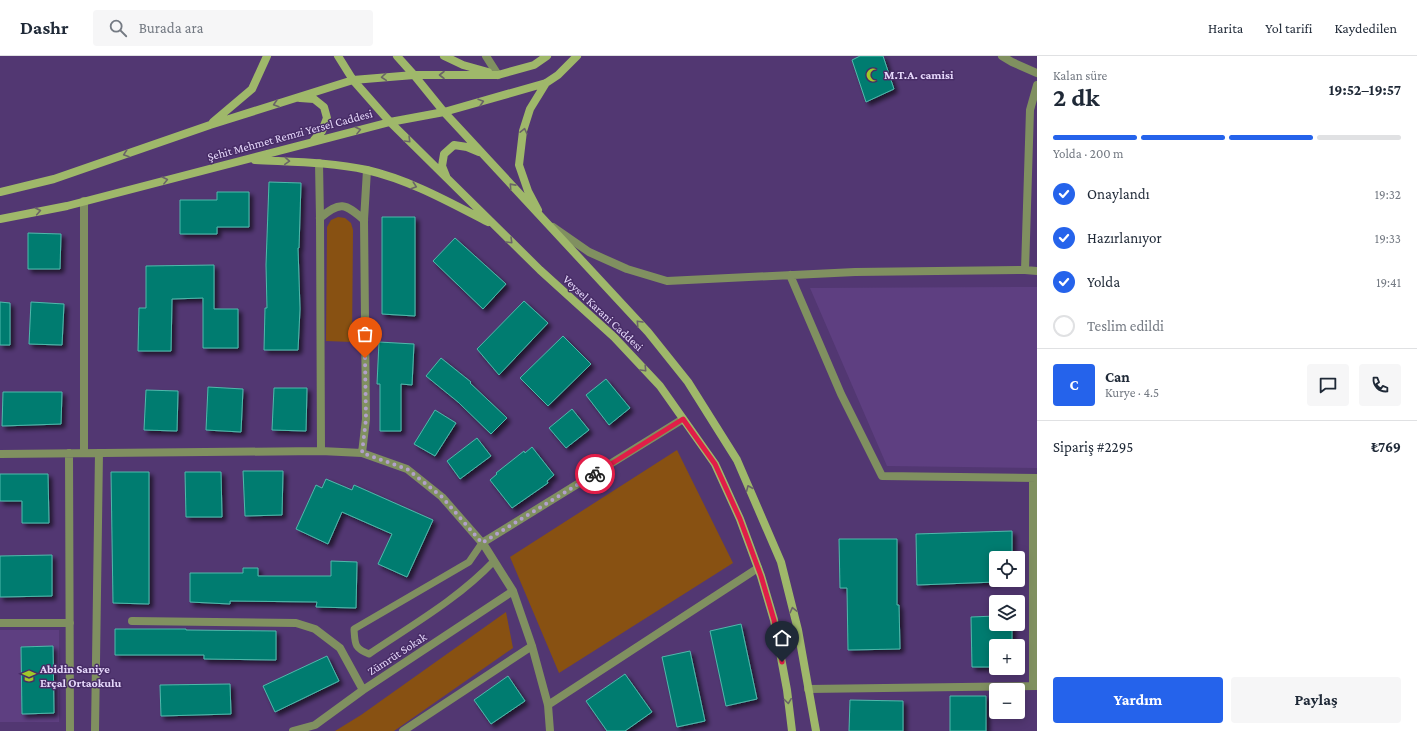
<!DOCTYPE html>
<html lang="tr">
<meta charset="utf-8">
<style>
body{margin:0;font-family:"Crimson Pro",serif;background:#f6f6f7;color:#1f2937;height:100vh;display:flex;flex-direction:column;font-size:15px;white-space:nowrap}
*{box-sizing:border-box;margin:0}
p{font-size:13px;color:#747a83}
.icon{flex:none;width:22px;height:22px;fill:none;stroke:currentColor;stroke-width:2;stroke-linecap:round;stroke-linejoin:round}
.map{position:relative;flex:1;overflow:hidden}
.drawer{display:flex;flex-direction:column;background:#fff;width:380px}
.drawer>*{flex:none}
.tools{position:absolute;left:989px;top:495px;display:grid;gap:8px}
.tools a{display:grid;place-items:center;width:36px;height:36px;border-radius:4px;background:#fff;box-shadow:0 2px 10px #0003;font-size:20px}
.pin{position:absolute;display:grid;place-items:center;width:34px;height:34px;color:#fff;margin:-41px -17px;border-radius:50% 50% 50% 0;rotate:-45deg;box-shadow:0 0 4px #0007}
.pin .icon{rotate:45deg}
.courier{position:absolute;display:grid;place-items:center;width:40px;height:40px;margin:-20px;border:3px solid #e11d48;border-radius:50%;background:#fff;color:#222;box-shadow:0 1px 5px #0007}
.overview em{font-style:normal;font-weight:700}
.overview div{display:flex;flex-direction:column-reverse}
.overview{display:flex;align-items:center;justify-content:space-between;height:68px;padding:0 16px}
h1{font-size:26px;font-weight:700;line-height:30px}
.bar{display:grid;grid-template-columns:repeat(4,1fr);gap:6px 4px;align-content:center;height:48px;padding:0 16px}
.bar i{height:5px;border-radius:3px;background:#e0e1e3}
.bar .on{background:#2563eb}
.bar p{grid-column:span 4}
.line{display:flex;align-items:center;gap:10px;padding:0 16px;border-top:1px solid #e0e1e3}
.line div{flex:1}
.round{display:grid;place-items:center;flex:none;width:42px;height:42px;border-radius:4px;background:#f6f6f7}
ol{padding:0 16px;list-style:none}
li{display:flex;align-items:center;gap:12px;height:44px}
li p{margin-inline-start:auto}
li .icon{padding:4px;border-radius:50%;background:#2563eb;color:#fff;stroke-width:4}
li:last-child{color:#747a83}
li i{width:22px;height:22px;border:2px solid #e0e1e3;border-radius:50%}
.cta{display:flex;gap:8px;margin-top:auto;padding:8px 16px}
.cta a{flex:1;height:46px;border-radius:4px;background:#2563eb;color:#fff;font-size:16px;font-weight:700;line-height:46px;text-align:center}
.cta a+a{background:#f6f6f7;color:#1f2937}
header{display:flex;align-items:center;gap:24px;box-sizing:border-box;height:56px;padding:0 20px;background:#fff;border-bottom:1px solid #e0e1e3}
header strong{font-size:19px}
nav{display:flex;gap:22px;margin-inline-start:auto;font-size:14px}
.search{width:280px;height:36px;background:#f6f6f7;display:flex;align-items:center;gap:10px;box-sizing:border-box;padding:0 14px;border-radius:4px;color:#747a83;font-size:15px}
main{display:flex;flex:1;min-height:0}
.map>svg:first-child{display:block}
.built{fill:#5e3f81}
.green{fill:#885112}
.building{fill:#007c70;stroke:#4fb9ab;filter:url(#shadow)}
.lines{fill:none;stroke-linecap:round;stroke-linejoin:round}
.service{stroke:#809060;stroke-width:7}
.minor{stroke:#809060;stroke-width:8}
.secondary{stroke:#9fb86a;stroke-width:8}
.oneway{stroke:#6a6468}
.done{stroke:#b2a0cb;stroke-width:4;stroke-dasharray:0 7.2}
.route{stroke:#e11d48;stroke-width:5}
.labels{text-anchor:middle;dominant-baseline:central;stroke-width:3;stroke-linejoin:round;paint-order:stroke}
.poi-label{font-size:12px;font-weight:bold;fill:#e6d8fb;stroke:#472c66;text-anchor:start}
.street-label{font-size:12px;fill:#e6d8fb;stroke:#472c66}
</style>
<header>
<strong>Dashr</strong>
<div class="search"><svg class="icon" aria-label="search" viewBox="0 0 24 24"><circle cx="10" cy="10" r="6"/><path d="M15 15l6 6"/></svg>Burada ara</div>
<nav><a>Harita</a><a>Yol tarifi</a><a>Kaydedilen</a></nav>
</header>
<main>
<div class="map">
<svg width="1037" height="675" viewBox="0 0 1037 675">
<defs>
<filter id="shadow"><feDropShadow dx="3.5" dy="3.5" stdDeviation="2" flood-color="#0009"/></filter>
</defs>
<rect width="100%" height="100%" fill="#523772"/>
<path class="built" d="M1037 231V412L887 410 810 232Z
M0 574H59V666H0Z"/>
<path class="green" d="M338 161 345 162 351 167 353 174 352 286 326 285 327 171 331 164Z
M677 394 733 507 559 617 510 501Z
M506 556 513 592 394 675H335L361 659Z"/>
<path class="building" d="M860 0H883L894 33 866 46 852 4Z
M269 126 301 127 299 192H298L300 253 298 294H264L265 252H267L266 209Z
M217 136H249V171H217V178H180V144H217Z
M382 161H415V260L382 258Z
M28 177 61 178 60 213H28Z
M455 182 506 228 483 253 433 205Z
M214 209V253H238V292H203V242L172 243 171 295H138L139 252H146V210Z
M524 245 548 267 499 319 477 293Z
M0 246 10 247V289H0Z
M31 246 64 248 62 289 29 288Z
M563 280 591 308 548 350 520 322Z
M379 286 414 288 412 329 401 328V375H380V328H377Z
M441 302 471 326 470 327 507 362 491 378 458 346 426 320Z
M606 323 630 352 609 369 586 339Z
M208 331 243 333 241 376 206 374Z
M274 332H307L306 375 272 374Z
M146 334 178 335 177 375 144 374Z
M3 336H62L61 368 2 370Z
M572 353 589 374 566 392 549 372Z
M435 354 456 367 435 400 414 388Z
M477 382 491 400 460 423 447 405Z
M532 391 554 419 547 425 548 427 512 452 490 424 497 418 496 417 524 395 525 397Z
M243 415H283L282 459 245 460Z
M111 416H149V548L113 547Z
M185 416H221L222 461H186Z
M0 418H48L49 467H22V445H0Z
M326 423 352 434 354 429 433 464 407 521 378 508 392 478 342 456 328 488 296 473 316 429 322 432Z
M1012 475V502H996V526L917 529 916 478Z
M839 483H897V549H899L900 593 848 594 847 532H840Z
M52 499V540L0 541V500Z
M331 505 357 506 356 552 316 551 317 546 230 545V548L190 546V517H243V512H258V520H331Z
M996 560V568H1012V590H996V611H972L971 561Z
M741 568 757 643 726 650 710 575Z
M115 573H186V574L276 575V604L204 603V599H115Z
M53 590 54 657 22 658 21 591Z
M690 595 705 665 677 671 662 601Z
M327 600 339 625 275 656 263 630Z
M625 618 652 656 625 675H607L586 645Z
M508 620 525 645 491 668 474 644Z
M230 628 231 658 161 660 160 629Z
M950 640H986V675H950Z
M850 644 903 645V675H849Z"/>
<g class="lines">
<path class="service" d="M482 487 469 506 354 573C355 588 354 592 369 598 412 569 458 543 494 505"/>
<path class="minor" d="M486 0 498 19
M1002 0 1012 6 1037 17
M319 107 320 162 321 395
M320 162C340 145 345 147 364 164
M553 171 589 196 627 213 667 225 855 216 1025 214 1037 215
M1025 214 1030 54 1037 29
M790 219 841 338 882 420 1037 422
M69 397 70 675
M84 397V145
M362 397 366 363 364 164 367 114
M0 398 321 395 362 397 407 413 442 441 484 489 513 535 532 590 548 649 550 675
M1033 422V630
M482 487 683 363
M132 565 296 567 315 573 340 592 363 634
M0 567H70
M808 633 1037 630
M548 649 758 512
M95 675 99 397
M293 675 315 669 363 634 513 535
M403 675 532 590"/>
<path class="secondary" d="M338 0 353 24 390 66 540 214 614 281 660 330 715 408 740 463 761 520 774 564 787 634 792 675
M397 0 414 19 444 56 648 276 688 326 737 404 781 506 798 574 816 675
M444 0 463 9 488 16
M300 42 314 43 324 51 327 62 322 75 314 84
M213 66 252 33 267 0
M255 104C292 106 331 106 367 114 410 124 449 146 488 166
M446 120 442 110 444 98 454 89 467 91 479 96
M0 136 54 123 210 69 353 24 414 19H498L534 9 547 0
M538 154 528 135 519 109 523 75 530 53 546 27
M0 163 67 150 390 66 444 56 546 27 558 19 577 0"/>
</g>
<defs><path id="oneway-chevron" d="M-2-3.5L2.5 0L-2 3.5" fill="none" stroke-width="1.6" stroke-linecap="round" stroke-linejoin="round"/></defs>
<g class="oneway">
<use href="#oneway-chevron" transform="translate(442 19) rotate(-180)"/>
<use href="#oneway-chevron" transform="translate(384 21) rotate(175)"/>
<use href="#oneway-chevron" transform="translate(481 46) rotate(-16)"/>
<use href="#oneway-chevron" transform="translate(276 48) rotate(163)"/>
<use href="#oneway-chevron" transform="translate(358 74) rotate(-14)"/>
<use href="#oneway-chevron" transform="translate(524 75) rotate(-77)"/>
<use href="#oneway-chevron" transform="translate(408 84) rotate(45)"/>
<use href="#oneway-chevron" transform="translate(126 98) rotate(161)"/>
<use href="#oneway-chevron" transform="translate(287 105) rotate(4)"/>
<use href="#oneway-chevron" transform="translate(165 124) rotate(-14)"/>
<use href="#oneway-chevron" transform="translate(414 130) rotate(19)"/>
<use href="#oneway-chevron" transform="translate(512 130) rotate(-132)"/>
<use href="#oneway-chevron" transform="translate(38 155) rotate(-11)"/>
<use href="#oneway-chevron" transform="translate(510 185) rotate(45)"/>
<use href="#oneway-chevron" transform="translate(639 267) rotate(-133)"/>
<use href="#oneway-chevron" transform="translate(644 313) rotate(47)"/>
<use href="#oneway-chevron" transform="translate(749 432) rotate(-113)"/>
<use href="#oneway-chevron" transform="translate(793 554) rotate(-104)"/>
<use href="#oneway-chevron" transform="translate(788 645) rotate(83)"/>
</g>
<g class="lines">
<path class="done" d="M365 302 366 363 362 397 407 413 442 441 482 487 595 418"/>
<path class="route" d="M595 418 683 363 715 408 740 463 761 520 774 564 782 606"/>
</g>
<defs>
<g id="mosque-bare" transform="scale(1.08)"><path d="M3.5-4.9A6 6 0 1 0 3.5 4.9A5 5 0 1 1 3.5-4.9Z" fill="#a1c92a" stroke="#472c66" stroke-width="2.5" paint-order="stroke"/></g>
<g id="school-bare" transform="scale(1.08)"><path d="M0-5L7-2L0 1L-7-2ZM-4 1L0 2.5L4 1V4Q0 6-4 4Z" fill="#a1c92a" stroke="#472c66" stroke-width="2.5" paint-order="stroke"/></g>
</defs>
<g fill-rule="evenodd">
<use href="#mosque-bare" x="873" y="19"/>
<use href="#school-bare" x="29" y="620"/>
</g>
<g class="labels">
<g class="poi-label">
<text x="884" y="19">M.T.A. camisi</text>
<text x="40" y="613">Abidin Saniye<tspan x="40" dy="14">Erçal Ortaokulu</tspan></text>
</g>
<g class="street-label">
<text transform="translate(290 79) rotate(-15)">Şehit Mehmet Remzi Yersel Caddesi</text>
<text transform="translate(603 257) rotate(43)">Veysel Karani Caddesi</text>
<text transform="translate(397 598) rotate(-33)">Zümrüt Sokak</text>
</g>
</g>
</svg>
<div class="tools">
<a><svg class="icon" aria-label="locate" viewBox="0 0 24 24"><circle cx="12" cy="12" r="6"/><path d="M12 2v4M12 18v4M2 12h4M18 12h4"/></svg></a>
<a><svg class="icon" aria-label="layers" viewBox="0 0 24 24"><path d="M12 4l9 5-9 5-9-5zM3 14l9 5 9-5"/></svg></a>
<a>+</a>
<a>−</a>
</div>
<div class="pin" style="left:365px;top:302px;background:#ea580c"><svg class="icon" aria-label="bag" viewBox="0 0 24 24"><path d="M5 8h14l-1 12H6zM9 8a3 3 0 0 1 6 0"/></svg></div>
<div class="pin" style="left:782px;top:606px;background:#1f2937"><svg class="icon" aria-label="home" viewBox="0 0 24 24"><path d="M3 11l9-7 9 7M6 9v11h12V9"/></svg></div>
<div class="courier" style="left:595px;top:418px"><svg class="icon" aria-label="bike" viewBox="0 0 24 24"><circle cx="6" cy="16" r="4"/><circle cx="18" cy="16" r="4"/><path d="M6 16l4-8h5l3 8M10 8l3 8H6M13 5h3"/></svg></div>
</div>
<section class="drawer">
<div class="overview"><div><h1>2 dk</h1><p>Kalan süre</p></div><em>19:52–19:57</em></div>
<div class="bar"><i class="on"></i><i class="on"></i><i class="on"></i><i></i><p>Yolda · 200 m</p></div>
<ol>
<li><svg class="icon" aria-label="check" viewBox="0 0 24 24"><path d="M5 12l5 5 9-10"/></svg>Onaylandı<p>19:32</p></li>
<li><svg class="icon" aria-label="check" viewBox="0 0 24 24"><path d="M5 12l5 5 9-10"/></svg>Hazırlanıyor<p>19:33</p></li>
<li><svg class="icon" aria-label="check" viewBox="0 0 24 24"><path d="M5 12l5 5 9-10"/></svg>Yolda<p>19:41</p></li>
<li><i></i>Teslim edildi</li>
</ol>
<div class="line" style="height:72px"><b class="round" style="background:#2563eb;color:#fff">C</b><div><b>Can</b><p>Kurye · 4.5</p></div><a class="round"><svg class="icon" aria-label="chat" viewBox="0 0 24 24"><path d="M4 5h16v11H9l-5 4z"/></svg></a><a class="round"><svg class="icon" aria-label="phone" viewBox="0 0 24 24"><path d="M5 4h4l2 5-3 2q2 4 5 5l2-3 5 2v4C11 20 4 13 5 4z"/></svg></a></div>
<div class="line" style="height:52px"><div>Sipariş #2295</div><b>₺769</b></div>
<div class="cta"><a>Yardım</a><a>Paylaş</a></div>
</section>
</main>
